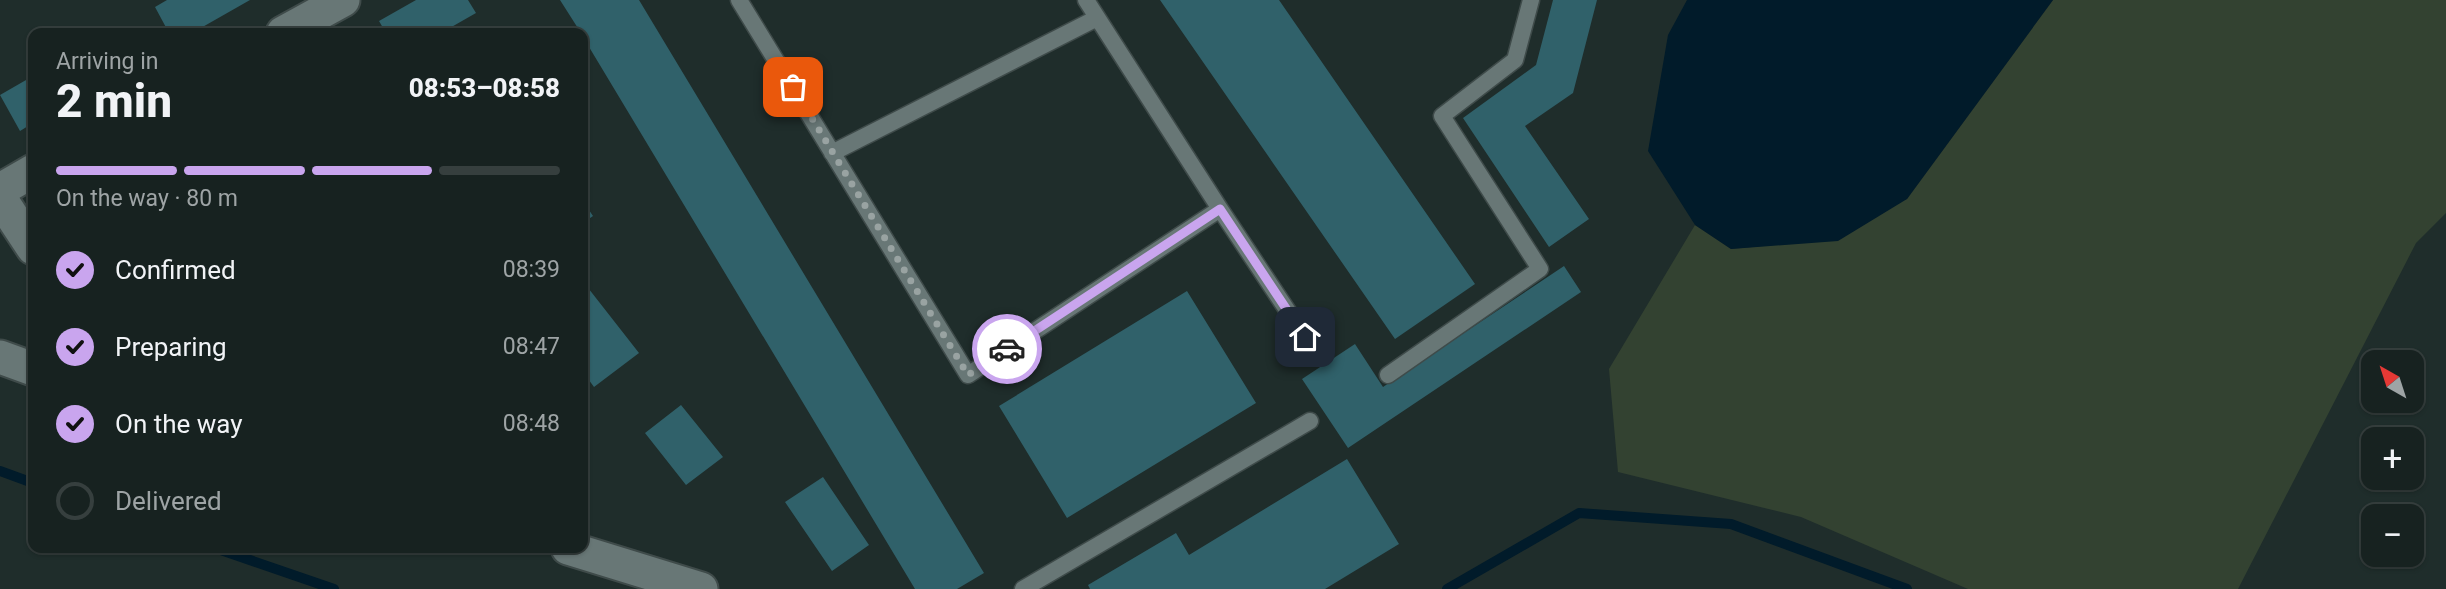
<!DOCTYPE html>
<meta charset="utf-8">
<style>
body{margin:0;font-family:Roboto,sans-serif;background:#242f2d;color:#f1f3f6;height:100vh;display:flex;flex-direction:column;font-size:26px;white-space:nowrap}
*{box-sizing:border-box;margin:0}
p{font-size:23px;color:#9ea4a5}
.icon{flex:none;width:38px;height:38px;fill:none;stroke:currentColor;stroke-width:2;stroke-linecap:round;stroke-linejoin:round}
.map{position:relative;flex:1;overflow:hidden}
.side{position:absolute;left:28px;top:28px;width:560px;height:525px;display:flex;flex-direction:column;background:#172220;border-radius:14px;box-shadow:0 2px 5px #0004,0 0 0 2px #363f3e}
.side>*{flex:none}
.needle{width:46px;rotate:321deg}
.tools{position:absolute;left:2361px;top:350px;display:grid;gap:14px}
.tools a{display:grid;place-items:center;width:63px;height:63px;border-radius:14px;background:#172220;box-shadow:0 2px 5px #0004,0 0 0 2px #363f3e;font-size:35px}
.pin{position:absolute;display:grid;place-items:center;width:60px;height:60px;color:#fff;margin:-30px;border-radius:14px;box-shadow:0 4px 10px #0006}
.courier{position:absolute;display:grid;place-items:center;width:70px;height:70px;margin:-35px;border:5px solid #c9a5ee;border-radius:50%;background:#fff;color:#222;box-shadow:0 2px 9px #0007}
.overview em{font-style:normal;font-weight:800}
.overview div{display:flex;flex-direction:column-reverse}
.overview{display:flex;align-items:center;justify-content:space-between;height:119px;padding:0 28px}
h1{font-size:46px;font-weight:800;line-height:52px}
.bar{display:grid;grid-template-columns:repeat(4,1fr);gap:10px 7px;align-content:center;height:84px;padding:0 28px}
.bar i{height:9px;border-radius:5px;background:#363f3e}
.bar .active{background:#c9a5ee}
.bar p{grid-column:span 4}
ol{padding:0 28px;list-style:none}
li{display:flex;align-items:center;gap:21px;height:77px}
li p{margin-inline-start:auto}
li .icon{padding:7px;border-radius:50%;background:#c9a5ee;color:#111;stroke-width:4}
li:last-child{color:#9ea4a5}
li i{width:38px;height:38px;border:4px solid #363f3e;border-radius:50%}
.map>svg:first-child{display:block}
.green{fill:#334231}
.water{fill:#011b2a}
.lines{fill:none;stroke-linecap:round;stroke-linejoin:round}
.stream{stroke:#011b2a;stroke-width:10}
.building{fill:#30616a}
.lane-casing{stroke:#3f4b4a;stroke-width:19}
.street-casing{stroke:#3f4b4a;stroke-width:37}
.lane{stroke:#687776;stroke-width:16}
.street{stroke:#687776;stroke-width:33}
.done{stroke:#99a3a2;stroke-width:7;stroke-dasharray:0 12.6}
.route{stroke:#c9a5ee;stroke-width:9}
</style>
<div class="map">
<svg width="2446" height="589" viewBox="0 0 2446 589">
<rect width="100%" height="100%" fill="#1f2d2b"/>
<path class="green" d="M2053 0H2446V213L2416 243 2238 589H1968L1801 517 1618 472 1609 369 1695 225 1731 249 1774 245 1907 199Z"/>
<path class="water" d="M1687 0H2053L1907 199 1838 241 1731 249 1695 225 1648 151 1668 35Z"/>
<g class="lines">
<path class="stream" d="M0 471 33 483
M215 548 334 589
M1447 589 1579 513 1731 524 1907 589"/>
</g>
<path class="building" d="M167 0H250L192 33H169L155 7Z
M416 0H468L476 13 441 33H386L379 21Z
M560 0H639L984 573 957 589H915L583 37V33H581Z
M1160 0H1279L1475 284 1395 339Z
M1553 0H1597L1573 93 1525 126 1589 219 1549 247 1463 118 1536 65Z
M33 76V123L20 131 0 95Z
M583 201 593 216 583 223Z
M1564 266 1581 292 1348 448 1302 379 1355 344 1383 387Z
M585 284 639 353 594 387 583 372V286Z
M1187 291 1256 403 1067 518 999 406Z
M681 405 723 457 686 485 645 433Z
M1347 459 1399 544 1325 589H1090L1088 585 1176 533 1189 555Z
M823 477 869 545 832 571 785 502Z"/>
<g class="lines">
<g class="lane-casing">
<path id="lane" d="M739 0 968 375 1220 209 1086 0
M832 153 1097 18
M1220 209 1305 337
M1388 375 1540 269 1442 116 1515 60 1531 0
M1023 589 1310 421"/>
</g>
<g class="street-casing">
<path id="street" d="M283 33 343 0
M0 190 33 171
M0 198 33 248
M0 357 33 369
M568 548 701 589"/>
</g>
<use href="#lane" class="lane"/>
<use href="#street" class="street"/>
</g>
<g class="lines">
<path class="done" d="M793 87 968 375 1007 349"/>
<path class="route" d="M1007 349 1220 209 1305 337"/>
</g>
</svg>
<div class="tools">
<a><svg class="needle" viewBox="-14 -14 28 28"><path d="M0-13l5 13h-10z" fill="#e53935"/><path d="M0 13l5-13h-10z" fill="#9ea4a5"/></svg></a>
<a>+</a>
<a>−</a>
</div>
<div class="pin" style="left:793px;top:87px;background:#ea580c"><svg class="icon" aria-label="bag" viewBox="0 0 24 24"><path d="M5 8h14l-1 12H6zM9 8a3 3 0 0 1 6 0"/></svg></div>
<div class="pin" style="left:1305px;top:337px;background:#1f2937"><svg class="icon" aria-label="home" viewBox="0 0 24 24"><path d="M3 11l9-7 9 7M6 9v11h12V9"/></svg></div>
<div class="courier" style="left:1007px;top:349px"><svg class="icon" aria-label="car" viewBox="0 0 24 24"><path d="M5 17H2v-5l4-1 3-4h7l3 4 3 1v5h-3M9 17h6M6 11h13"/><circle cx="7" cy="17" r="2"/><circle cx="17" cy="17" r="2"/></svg></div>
<section class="side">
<div class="overview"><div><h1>2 min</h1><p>Arriving in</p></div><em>08:53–08:58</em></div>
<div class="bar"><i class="active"></i><i class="active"></i><i class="active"></i><i></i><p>On the way · 80 m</p></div>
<ol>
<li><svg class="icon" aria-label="check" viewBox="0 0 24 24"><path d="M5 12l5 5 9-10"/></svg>Confirmed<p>08:39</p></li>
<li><svg class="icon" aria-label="check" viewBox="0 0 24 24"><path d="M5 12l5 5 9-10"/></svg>Preparing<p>08:47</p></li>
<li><svg class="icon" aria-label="check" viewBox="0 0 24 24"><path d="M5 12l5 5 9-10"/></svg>On the way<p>08:48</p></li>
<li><i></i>Delivered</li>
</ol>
</section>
</div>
